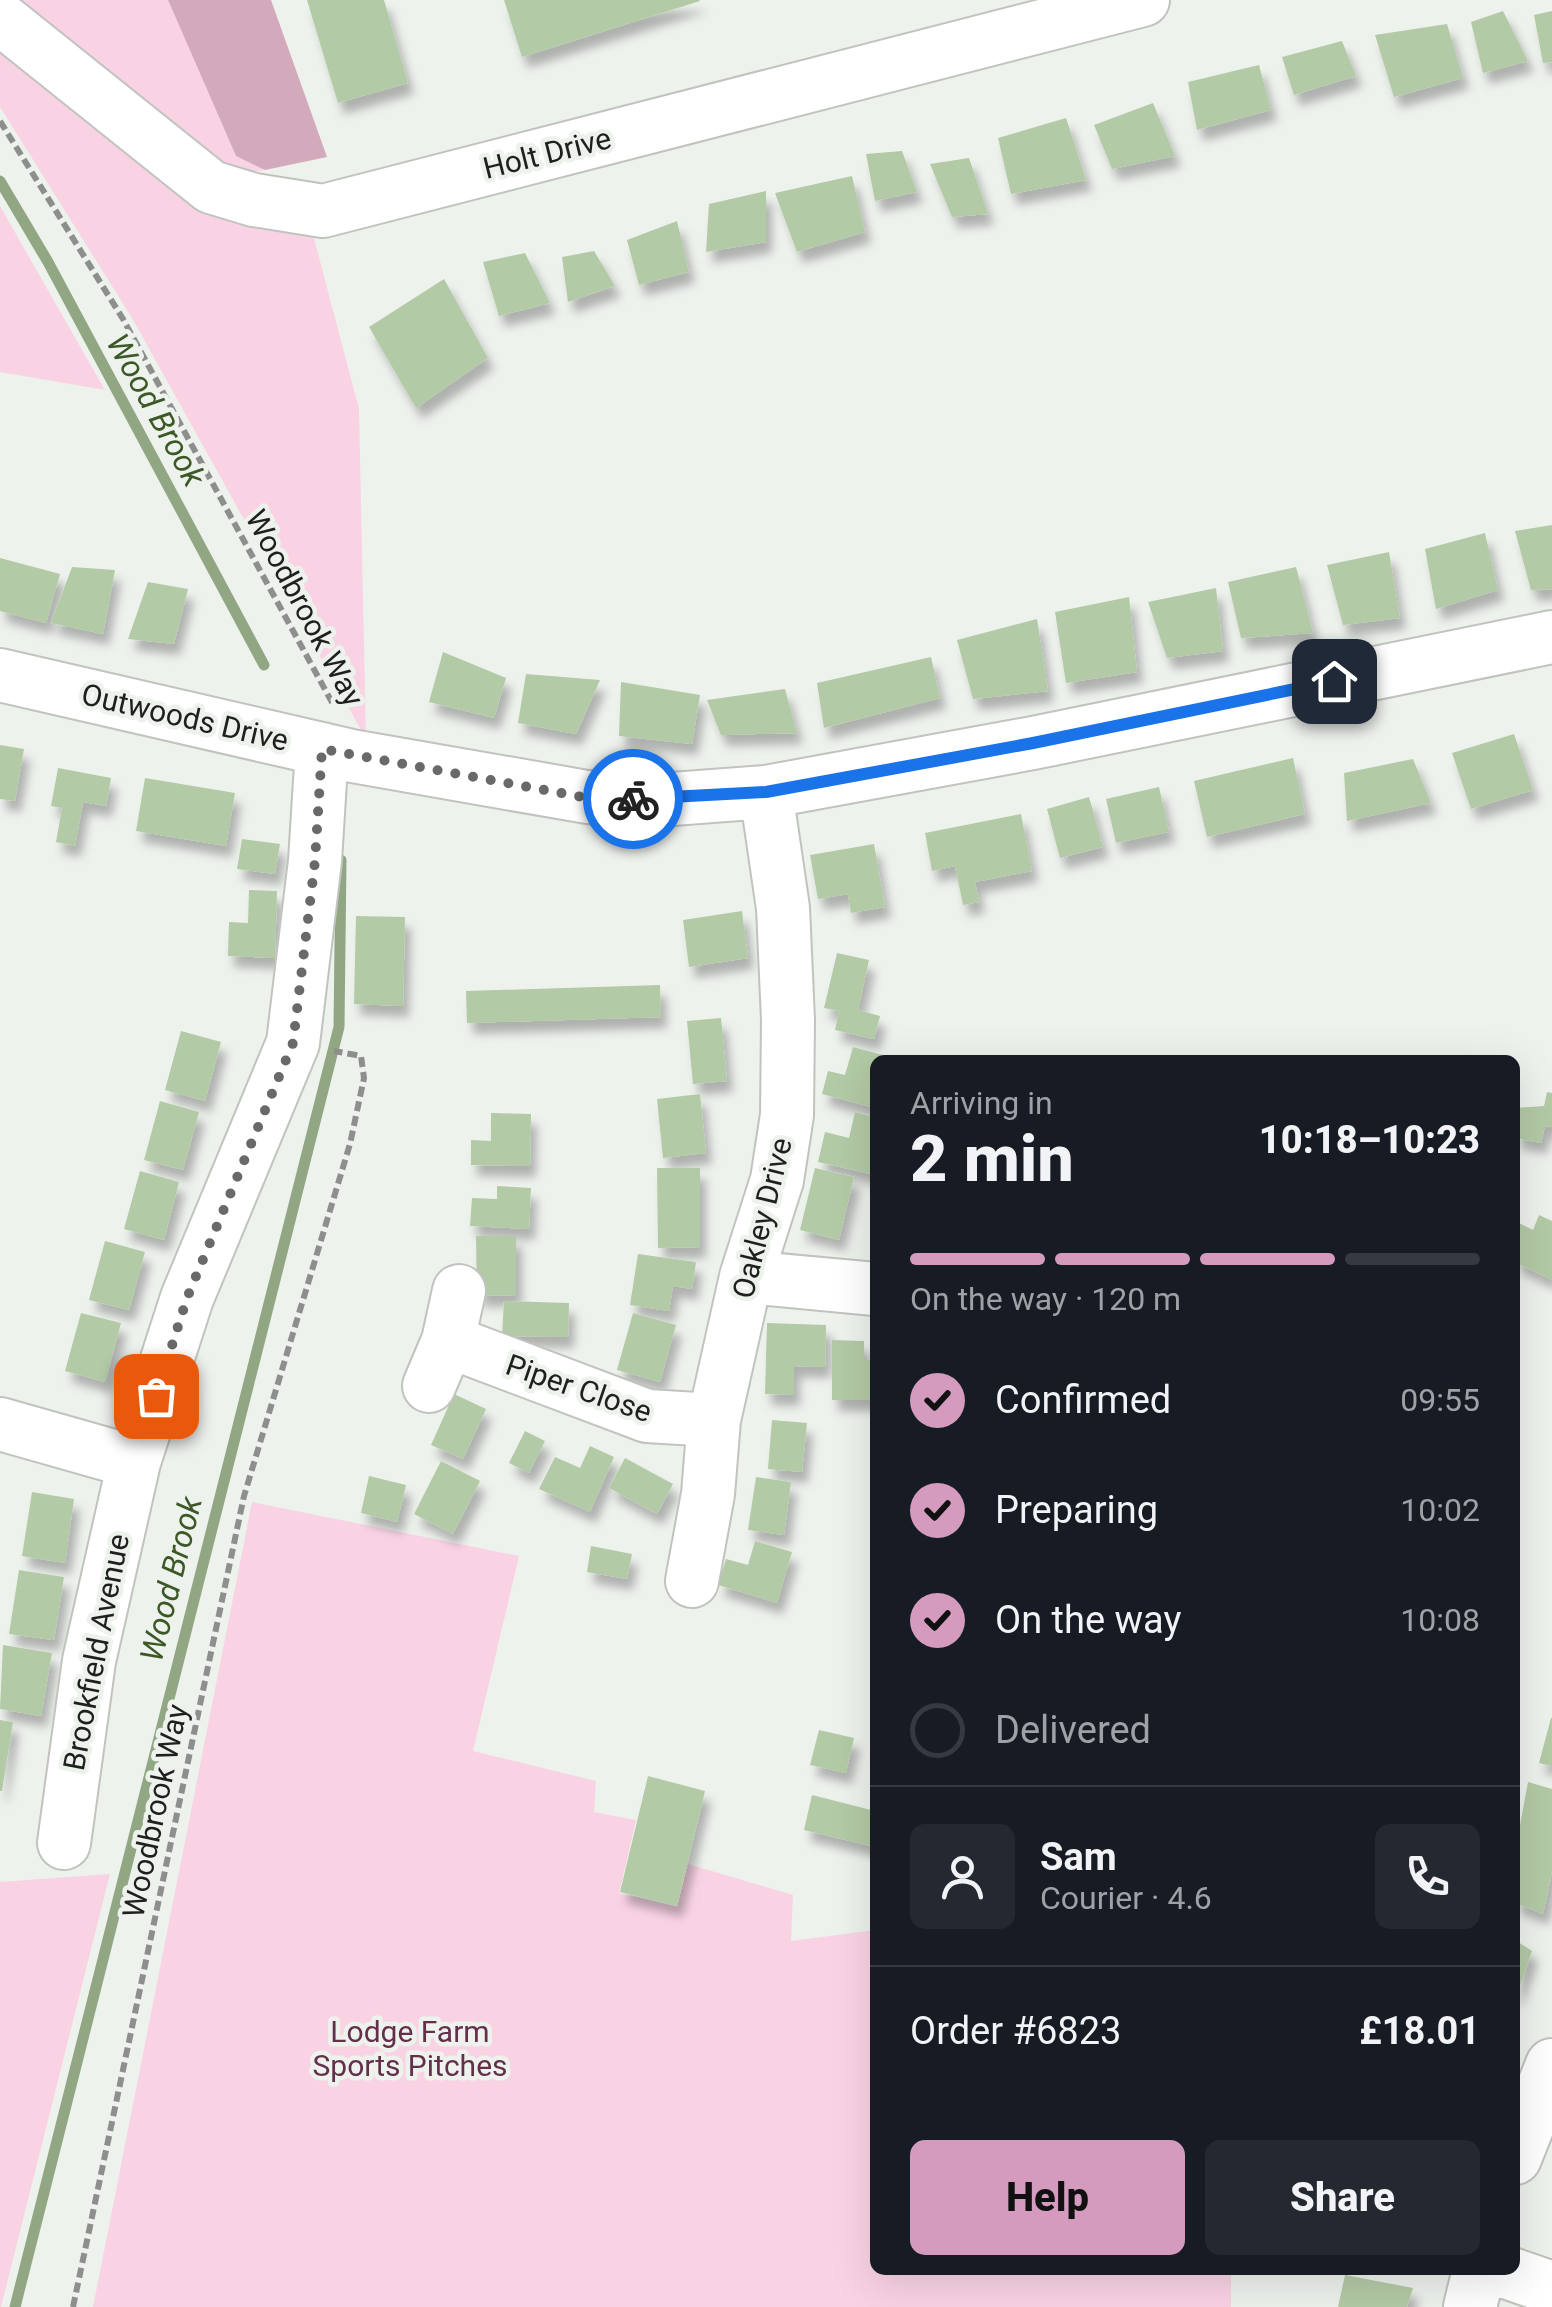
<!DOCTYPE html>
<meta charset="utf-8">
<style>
body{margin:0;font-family:Roboto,sans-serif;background:#242831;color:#f1f3f6;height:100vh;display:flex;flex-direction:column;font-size:38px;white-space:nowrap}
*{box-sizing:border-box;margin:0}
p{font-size:32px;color:#9ea1a6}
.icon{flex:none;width:55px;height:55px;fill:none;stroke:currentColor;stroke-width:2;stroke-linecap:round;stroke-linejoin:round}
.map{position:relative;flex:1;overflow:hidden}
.side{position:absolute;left:870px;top:1055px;width:650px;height:1220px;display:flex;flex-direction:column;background:#171b24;border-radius:15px;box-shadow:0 10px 40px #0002}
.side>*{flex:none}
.pin{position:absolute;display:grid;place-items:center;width:85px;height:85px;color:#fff;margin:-42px;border-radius:20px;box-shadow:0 5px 15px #0006}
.courier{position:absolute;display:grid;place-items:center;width:100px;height:100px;margin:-50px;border:8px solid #1a73e8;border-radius:50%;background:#fff;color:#222;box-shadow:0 2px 12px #0007}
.summary em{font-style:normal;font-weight:800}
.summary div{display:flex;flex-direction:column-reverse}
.summary{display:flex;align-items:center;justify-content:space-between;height:170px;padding:0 40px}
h1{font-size:65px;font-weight:800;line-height:75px}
.bar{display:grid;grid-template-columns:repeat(4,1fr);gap:15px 10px;align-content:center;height:120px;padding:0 40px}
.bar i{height:12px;border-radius:8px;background:#363941}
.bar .on{background:#d49bbf}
.bar p{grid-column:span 4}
.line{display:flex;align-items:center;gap:25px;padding:0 40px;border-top:2px solid #363941}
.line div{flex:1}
.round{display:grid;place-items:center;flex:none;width:105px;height:105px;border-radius:15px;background:#242831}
ol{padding:0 40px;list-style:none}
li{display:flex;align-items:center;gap:30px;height:110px}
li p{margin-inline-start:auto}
li .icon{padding:10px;border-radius:50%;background:#d49bbf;color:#111;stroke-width:4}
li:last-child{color:#9ea1a6}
li i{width:55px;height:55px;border:5px solid #363941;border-radius:50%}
.primary-button{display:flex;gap:20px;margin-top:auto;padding:20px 40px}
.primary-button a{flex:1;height:115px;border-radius:15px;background:#d49bbf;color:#111;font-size:40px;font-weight:800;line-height:115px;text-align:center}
.primary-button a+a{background:#242831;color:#f1f3f6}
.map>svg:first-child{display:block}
.green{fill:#f9d3e4}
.forest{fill:#d3a9bc}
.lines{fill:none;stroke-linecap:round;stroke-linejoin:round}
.stream{stroke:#91a784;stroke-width:11}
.building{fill:#b3caa6;filter:url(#shadow)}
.minor-casing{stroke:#c0c3be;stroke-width:56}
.path{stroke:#8c8f8b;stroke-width:6;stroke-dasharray:10 5;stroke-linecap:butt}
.minor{stroke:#fff;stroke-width:52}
.done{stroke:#676a66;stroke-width:10;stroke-dasharray:0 18}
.route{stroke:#1a73e8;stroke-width:12}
.labels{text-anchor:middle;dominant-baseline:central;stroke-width:9;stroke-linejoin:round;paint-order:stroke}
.street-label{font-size:30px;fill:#1f201e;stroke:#eef2ed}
.park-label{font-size:30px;fill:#642f4b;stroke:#eef2ed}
.water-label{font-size:32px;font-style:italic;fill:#3b5826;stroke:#eef2ed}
</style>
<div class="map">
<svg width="1552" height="2307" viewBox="0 0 1552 2307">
<defs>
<filter id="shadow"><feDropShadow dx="6" dy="11" stdDeviation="5" flood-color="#0004"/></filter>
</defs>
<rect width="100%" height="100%" fill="#eef2ed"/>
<path class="green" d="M0 0H168L236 156 265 170 235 174Z
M0 38 310 223 359 409 366 739 132 318 0 107Z
M0 206 105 390 0 372Z
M252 1502 519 1556 473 1751 596 1781 594 1812 636 1820 619 1893 677 1907 688 1864 793 1895 791 1941 875 1930V2270H1231V2307H93Z
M110 1874 1 2307H0V1882Z"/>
<path class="forest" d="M168 0H271L327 157 265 170 236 156Z"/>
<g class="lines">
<path class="stream" d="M0 181 48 262 264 665
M15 2307 339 1027 341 860"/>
</g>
<path class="building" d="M307 0H384L408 83 338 103Z
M504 0H699L700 1 522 57Z
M1503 11 1528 61 1483 73 1471 22Z
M1552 11V62L1543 63 1534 15Z
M1447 24 1463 78 1394 97 1375 35Z
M1342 41 1356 76 1294 95 1282 57Z
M1259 65 1271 110 1197 130 1188 82Z
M1153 103 1175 156 1112 169 1094 125Z
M1066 118 1086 180 1011 194 998 138Z
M902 151 917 192 875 201 866 154Z
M969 158 988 214 952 217 930 164Z
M852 176 865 232 797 252 775 193Z
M766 191V242L706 252 709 204Z
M677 221 689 272 639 285 627 240Z
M594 251 615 286 568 302 562 257Z
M525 253 550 303 499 316 483 262Z
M444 279 488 358 416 408 369 327Z
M1552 525V589L1531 590 1515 531Z
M1485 533 1498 590 1436 609 1425 549Z
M1389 552 1400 618 1343 625 1327 565Z
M0 558 60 574 46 623 0 611Z
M72 567 115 570 103 634 51 623Z
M1296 567 1313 633 1241 638 1228 582Z
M148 582 188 589 174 644 128 639Z
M1216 588 1223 651 1167 658 1148 602Z
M1129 597 1137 672 1066 683 1055 612Z
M1037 619 1048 691 973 699 957 640Z
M443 652 506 678 494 718 429 702Z
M931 657 940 698 824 728 817 683Z
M526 674 600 680 576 734 518 723Z
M621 682 700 695 692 744 619 736Z
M785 689 797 733 721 735 707 700Z
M1514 734 1533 790 1471 809 1452 753Z
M0 745 24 749 15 801 0 799Z
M1293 758 1305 814 1207 837 1194 781Z
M1413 759 1431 803 1347 821 1344 773Z
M58 768 111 778 106 806 83 802 75 846 56 842 62 808 51 806Z
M145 778 235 793 226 846 136 831Z
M1159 787 1169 832 1116 843 1106 799Z
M1089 797 1103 847 1060 858 1047 809Z
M1021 814 1032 871 975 882 979 902 963 905 955 866 932 871 925 833Z
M242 839 280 844 275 874 237 869Z
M874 844 885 907 851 913 848 894 818 899 810 855Z
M249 890 277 891 275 958 228 956 229 922 248 923Z
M742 911 748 958 689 967 683 920Z
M356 916 405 917 403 1006 354 1004Z
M837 953 869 960 858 1010 880 1016 874 1039 835 1030 839 1011 824 1008Z
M660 985 661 1017 467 1023 466 991Z
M721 1018 727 1081 693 1084 687 1021Z
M181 1031 221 1042 205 1101 165 1090Z
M853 1047 898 1059 875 1060V1108L822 1094 828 1071 845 1075Z
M1547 1092 1552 1093V1127L1545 1126 1541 1143 1515 1138V1108L1544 1106Z
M700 1094 706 1153 663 1158 657 1099Z
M160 1101 199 1112 183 1170 144 1160Z
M855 1112 875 1117V1175L818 1162 825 1132 849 1138Z
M491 1113 531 1114 530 1166 471 1165V1140L491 1141Z
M657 1168H700V1247L658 1248Z
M815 1168 854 1177 839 1240 800 1230Z
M140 1171 179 1182 164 1240 124 1229Z
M497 1186 531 1188 529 1229 470 1226 472 1198 497 1199Z
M1539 1215 1552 1221V1280L1515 1262V1221L1533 1230Z
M476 1236H516V1295L477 1296Z
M105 1241 145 1252 129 1310 89 1300Z
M638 1254 696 1262 692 1289 673 1286 669 1311 630 1305Z
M504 1301 569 1303 568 1337 502 1336Z
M81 1313 121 1323 105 1382 65 1371Z
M633 1313 676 1325 660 1382 617 1370Z
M767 1323 826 1325 825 1367 794 1366V1395L765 1394Z
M832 1340 864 1341V1360H875V1400H832Z
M454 1394 486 1409 463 1459 431 1445Z
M772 1420 807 1423 802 1472 768 1469Z
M525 1431 545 1441 529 1473 509 1463Z
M590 1446 614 1457 590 1512 539 1489 555 1457 580 1468Z
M625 1458 673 1484 657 1514 609 1488Z
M441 1461 480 1481 453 1534 414 1514Z
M369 1476 406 1485 397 1522 361 1513Z
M756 1477 791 1482 784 1535 748 1530Z
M32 1492 74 1499 65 1563 22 1556Z
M755 1541 792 1552 777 1603 718 1585 726 1559 748 1565Z
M591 1546 632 1554 627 1579 587 1572Z
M19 1570 64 1577 54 1640 9 1634Z
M3 1645 52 1653 41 1716 0 1709Z
M1551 1718H1552V1766L1539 1763Z
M0 1720 13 1722 2 1791H0Z
M819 1730 854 1738 846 1773 810 1765Z
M648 1776 705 1791 677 1906 620 1892Z
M1528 1782 1552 1789V1872L1543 1914 1515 1903V1852Z
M812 1795 875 1811V1847L804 1830Z
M1515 1940 1532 1951 1516 1997H1515Z
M1345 2275 1413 2288 1407 2307H1338Z"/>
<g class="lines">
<g class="minor-casing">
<path id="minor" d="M0 18 211 187 254 200 323 211 1143 0
M0 675 352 756 587 797 659 800 766 792 1033 743 1552 637
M746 1277 875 1289
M448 1341 647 1416 714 1420
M429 1386 448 1341 459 1291
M0 1424 134 1462
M692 1581 708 1494 714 1420 746 1277 777 1180 787 1115 788 1020 783 908 766 792
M64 1843 89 1661 134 1462 187 1298 293 1043 315 861 322 749
M1515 2158 1552 2065
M1500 2270 1552 2288
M1470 2307 1479 2270"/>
</g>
<path class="path" d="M0 121 123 319 334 706
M73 2307 244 1496 350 1144 364 1078 361 1056 334 1051"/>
<use href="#minor" class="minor"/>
</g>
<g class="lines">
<path class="done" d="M156 1396 187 1298 293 1043 315 861 322 749 588 798 633 799"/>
<path class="route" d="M633 799 766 792 1033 743 1334 681"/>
</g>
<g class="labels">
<g class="street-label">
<text transform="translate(547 153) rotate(-14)">Holt Drive</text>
<text transform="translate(305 608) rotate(62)">Woodbrook Way</text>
<text transform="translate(185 717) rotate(13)">Outwoods Drive</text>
<text transform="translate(762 1218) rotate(-76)">Oakley Drive</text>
<text transform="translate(579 1388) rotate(19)">Piper Close</text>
<text transform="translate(96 1652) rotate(-79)">Brookfield Avenue</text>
<text transform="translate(155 1811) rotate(-78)">Woodbrook Way</text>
</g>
<g class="park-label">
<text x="410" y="2031">Lodge Farm<tspan x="410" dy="34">Sports Pitches</tspan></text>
</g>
<g class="water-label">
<text transform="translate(156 410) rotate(61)">Wood Brook</text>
<text transform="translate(171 1579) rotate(-76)">Wood Brook</text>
</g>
</g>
</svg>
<div class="pin" style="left:156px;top:1396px;background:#ea580c"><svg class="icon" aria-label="bag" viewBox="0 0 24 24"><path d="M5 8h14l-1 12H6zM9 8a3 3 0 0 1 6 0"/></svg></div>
<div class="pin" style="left:1334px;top:681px;background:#1f2937"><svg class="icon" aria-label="home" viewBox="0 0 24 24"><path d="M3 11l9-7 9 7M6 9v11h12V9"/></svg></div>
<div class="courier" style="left:633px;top:799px"><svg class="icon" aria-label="bike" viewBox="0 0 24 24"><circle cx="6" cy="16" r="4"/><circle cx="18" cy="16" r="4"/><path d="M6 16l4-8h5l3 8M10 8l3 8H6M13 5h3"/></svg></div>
<section class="side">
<div class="summary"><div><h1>2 min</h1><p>Arriving in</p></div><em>10:18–10:23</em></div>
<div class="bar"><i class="on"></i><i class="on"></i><i class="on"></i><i></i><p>On the way · 120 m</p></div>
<ol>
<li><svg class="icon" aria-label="check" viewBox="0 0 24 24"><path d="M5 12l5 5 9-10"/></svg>Confirmed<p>09:55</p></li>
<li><svg class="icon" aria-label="check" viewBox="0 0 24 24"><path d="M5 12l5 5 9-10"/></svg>Preparing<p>10:02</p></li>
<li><svg class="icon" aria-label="check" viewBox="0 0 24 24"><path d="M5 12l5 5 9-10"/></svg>On the way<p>10:08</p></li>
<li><i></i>Delivered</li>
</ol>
<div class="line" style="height:180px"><a class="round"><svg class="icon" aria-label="person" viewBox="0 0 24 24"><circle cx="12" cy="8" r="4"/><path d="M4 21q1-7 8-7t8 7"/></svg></a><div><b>Sam</b><p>Courier · 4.6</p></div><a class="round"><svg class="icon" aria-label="phone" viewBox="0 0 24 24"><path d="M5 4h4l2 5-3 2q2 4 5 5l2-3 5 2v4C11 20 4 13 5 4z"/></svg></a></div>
<div class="line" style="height:130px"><div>Order #6823</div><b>£18.01</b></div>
<div class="primary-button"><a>Help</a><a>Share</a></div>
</section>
</div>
